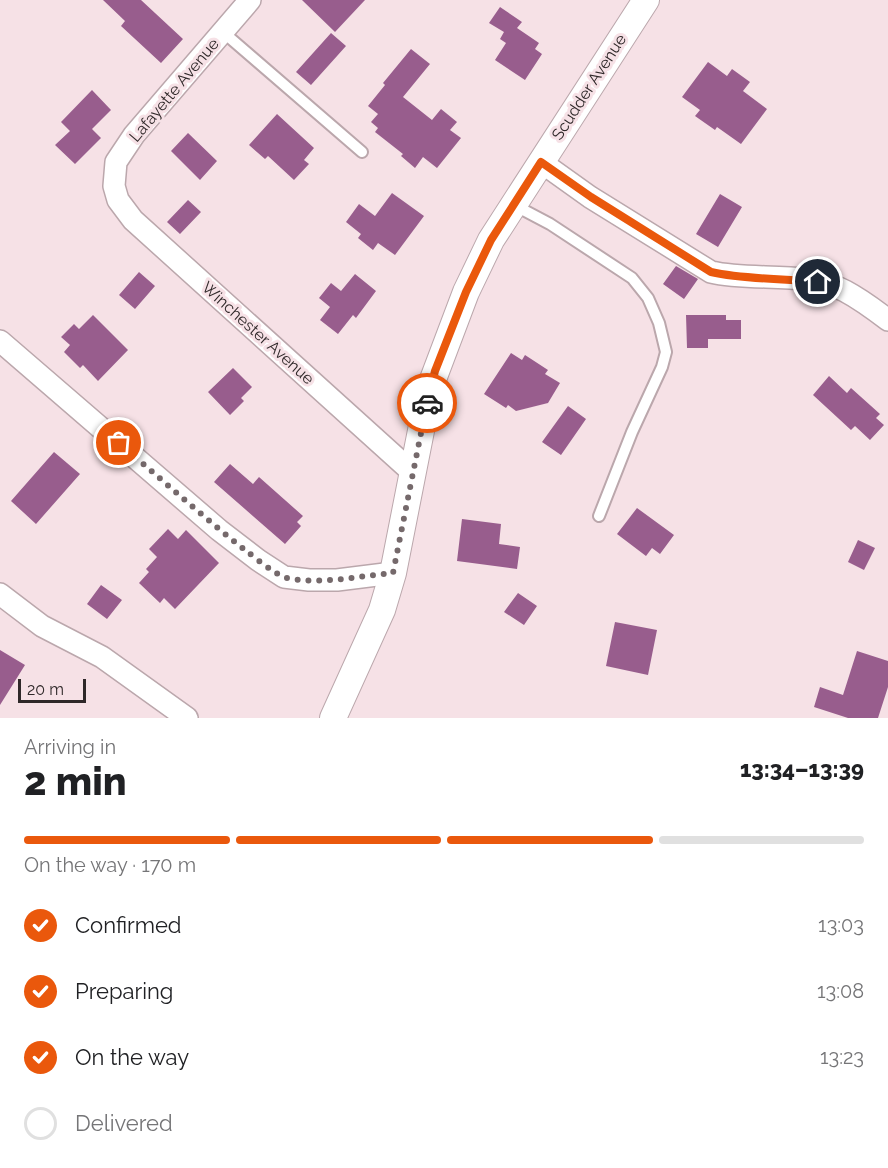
<!DOCTYPE html>
<meta charset="utf-8">
<style>
body{margin:0;font-family:Raleway,sans-serif;background:#f6f6f6;color:#202124;height:100vh;display:flex;flex-direction:column;font-size:22px;white-space:nowrap}
*{box-sizing:border-box;margin:0}
p{font-size:20px;color:#757577}
.icon{flex:none;width:33px;height:33px;fill:none;stroke:currentColor;stroke-width:2;stroke-linecap:round;stroke-linejoin:round}
.map{position:relative;height:718px;overflow:hidden}
.drawer{display:flex;flex-direction:column;background:#fff;flex:1}
.drawer>*{flex:none}
.scale{position:absolute;left:18px;bottom:15px;width:68px;box-sizing:border-box;padding-left:6px;border:3px solid #2f2829;border-top:0;font-size:16px;line-height:21px;white-space:nowrap;color:#2f2829;-webkit-text-stroke:4px #f6e1e6;paint-order:stroke}
.pin{position:absolute;display:grid;place-items:center;width:51px;height:51px;color:#fff;margin:-26px;border:3px solid #fff;border-radius:50%;box-shadow:0 2px 6px #0007}
.courier{position:absolute;display:grid;place-items:center;width:60px;height:60px;margin:-30px;border:4px solid #ea580c;border-radius:50%;background:#fff;color:#222;box-shadow:0 2px 8px #0007}
.overview em{font-style:normal;font-weight:800}
.overview div{display:flex;flex-direction:column-reverse}
.overview{display:flex;align-items:center;justify-content:space-between;height:102px;padding:0 24px}
h1{font-size:39px;font-weight:800;line-height:45px}
.bar{display:grid;grid-template-columns:repeat(4,1fr);gap:9px 6px;align-content:center;height:72px;padding:0 24px}
.bar i{height:8px;border-radius:4px;background:#e0e0e0}
.bar .active{background:#ea580c}
.bar p{grid-column:span 4}
ol{padding:0 24px;list-style:none}
li{display:flex;align-items:center;gap:18px;height:66px}
li p{margin-inline-start:auto}
li .icon{padding:6px;border-radius:50%;background:#ea580c;color:#fff;stroke-width:4}
li:last-child{color:#757577}
li i{width:33px;height:33px;border:3px solid #e0e0e0;border-radius:50%}
.map>svg:first-child{display:block}
.building{fill:#985d8d}
.lines{fill:none;stroke-linecap:round;stroke-linejoin:round}
.service-casing{stroke:#bba7ac;stroke-width:14}
.minor-casing{stroke:#bba7ac;stroke-width:24}
.tertiary-casing{stroke:#bba7ac;stroke-width:28}
.service{stroke:#fff;stroke-width:10}
.minor{stroke:#fff;stroke-width:21}
.tertiary{stroke:#fff;stroke-width:26}
.done{stroke:#75696b;stroke-width:6;stroke-dasharray:0 10.8}
.route{stroke:#ea580c;stroke-width:8}
.labels{text-anchor:middle;dominant-baseline:central;stroke-width:6;stroke-linejoin:round;paint-order:stroke}
.street-label{font-size:16px;fill:#2f2829;stroke:#f6e1e6}
</style>
<div class="map">
<svg width="888" height="718" viewBox="0 0 888 718">
<rect width="100%" height="100%" fill="#f6e1e6"/>
<path class="building" d="M103 0H141L183 39 161 63 121 26 125 21Z
M302 0H365L335 32Z
M500 7 522 22 517 28 539 43 535 49 542 54 525 80 495 60 506 43 500 39 504 32 489 23Z
M331 33 346 46 311 85 296 72Z
M411 49 430 64 403 97 432 120 441 109 457 122 450 130 461 138 437 168 423 157 415 168 401 156 403 154 375 132 378 128 371 122 378 114 368 106 385 85 383 83Z
M708 62 727 76 732 69 750 82 743 91 767 109 741 144 717 127 715 130 695 116 700 110 682 97Z
M92 90 111 110 92 129 101 138 75 164 55 145 70 131 61 122Z
M277 114 314 148 304 160 309 164 294 180 268 156 265 159 249 145Z
M188 133 217 161 200 180 171 151Z
M392 193 424 216 395 255 378 243 373 250 358 238 361 234 346 222 359 204 375 216Z
M720 194 742 207 718 247 696 234Z
M188 200 201 212 180 234 167 222Z
M676 266 698 279 684 299 663 284Z
M139 272 155 286 135 309 119 295Z
M355 274 376 291 356 318 353 315 338 334 320 320 330 307 319 298 331 283 341 291Z
M93 315 128 350 98 381 83 365 80 368 64 352 70 345 61 337 74 324 79 329Z
M686 315H726V320H741V339H708V348H687Z
M511 353 522 360 525 355 548 370 545 374 560 383 548 403 516 411 508 405 506 408 484 394Z
M233 368 252 387 241 398 244 401 230 415 208 392Z
M829 376 847 393 851 388 880 414 876 418 884 425 870 440 855 426 851 430 813 395Z
M568 406 586 419 561 455 542 442Z
M54 452 80 474 36 524 11 501Z
M230 464 253 484 259 477 303 516 297 522 301 526 285 544 214 482Z
M637 508 674 535 660 554 652 548 646 556 617 534Z
M462 519 501 524 499 544 520 547 517 569 457 561Z
M168 529 178 539 186 530 219 563 175 609 164 598 160 603 139 583 149 572 146 569 157 557 149 549Z
M858 540 875 548 864 570 848 562Z
M101 585 122 600 107 619 87 604Z
M518 593 537 606 524 625 504 612Z
M615 622 657 630 648 675 606 666Z
M0 650 25 665 0 705Z
M857 651 888 661V687L878 718H848L814 707 820 687 843 695Z"/>
<g class="lines">
<g class="service-casing">
<path id="service" d="M223 32 362 152
M514 205 550 224 632 278 648 298 659 323 666 352 662 367 632 432 599 516"/>
</g>
<g class="minor-casing">
<path id="minor" d="M250 0 134 135 116 162 114 186 118 200 133 220 412 472
M541 162 590 197 711 272C753 282 807 270 845 291 860 299 875 310 888 320
M0 341 219 530 258 560 284 577 309 580H337L393 573
M0 594 42 626 102 657 187 718"/>
</g>
<g class="tertiary-casing">
<path id="tertiary" d="M333 718 382 610 393 573 429 390 466 292 491 240 646 0"/>
</g>
<use href="#service" class="service"/>
<use href="#minor" class="minor"/>
<use href="#tertiary" class="tertiary"/>
</g>
<g class="lines">
<path class="done" d="M119 443C161 479 202 516 245 550 256 558 275 575 287 578 322 585 358 576 393 573L427 403"/>
<path class="route" d="M427 403 435 371 466 292 491 240 541 162 591 197 711 272C746 280 783 278 818 282"/>
</g>
<g class="labels">
<g class="street-label">
<text transform="translate(589 87) rotate(-57)">Scudder Avenue</text>
<text transform="translate(174 90) rotate(-50)">Lafayette Avenue</text>
<text transform="translate(258 333) rotate(42)">Winchester Avenue</text>
</g>
</g>
</svg>
<div class="scale">20 m</div>
<div class="pin" style="left:119px;top:443px;background:#ea580c"><svg class="icon" aria-label="bag" viewBox="0 0 24 24"><path d="M5 8h14l-1 12H6zM9 8a3 3 0 0 1 6 0"/></svg></div>
<div class="pin" style="left:818px;top:282px;background:#1f2937"><svg class="icon" aria-label="home" viewBox="0 0 24 24"><path d="M3 11l9-7 9 7M6 9v11h12V9"/></svg></div>
<div class="courier" style="left:427px;top:403px"><svg class="icon" aria-label="car" viewBox="0 0 24 24"><path d="M5 17H2v-5l4-1 3-4h7l3 4 3 1v5h-3M9 17h6M6 11h13"/><circle cx="7" cy="17" r="2"/><circle cx="17" cy="17" r="2"/></svg></div>
</div>
<section class="drawer">
<div class="overview"><div><h1>2 min</h1><p>Arriving in</p></div><em>13:34–13:39</em></div>
<div class="bar"><i class="active"></i><i class="active"></i><i class="active"></i><i></i><p>On the way · 170 m</p></div>
<ol>
<li><svg class="icon" aria-label="check" viewBox="0 0 24 24"><path d="M5 12l5 5 9-10"/></svg>Confirmed<p>13:03</p></li>
<li><svg class="icon" aria-label="check" viewBox="0 0 24 24"><path d="M5 12l5 5 9-10"/></svg>Preparing<p>13:08</p></li>
<li><svg class="icon" aria-label="check" viewBox="0 0 24 24"><path d="M5 12l5 5 9-10"/></svg>On the way<p>13:23</p></li>
<li><i></i>Delivered</li>
</ol>
</section>
